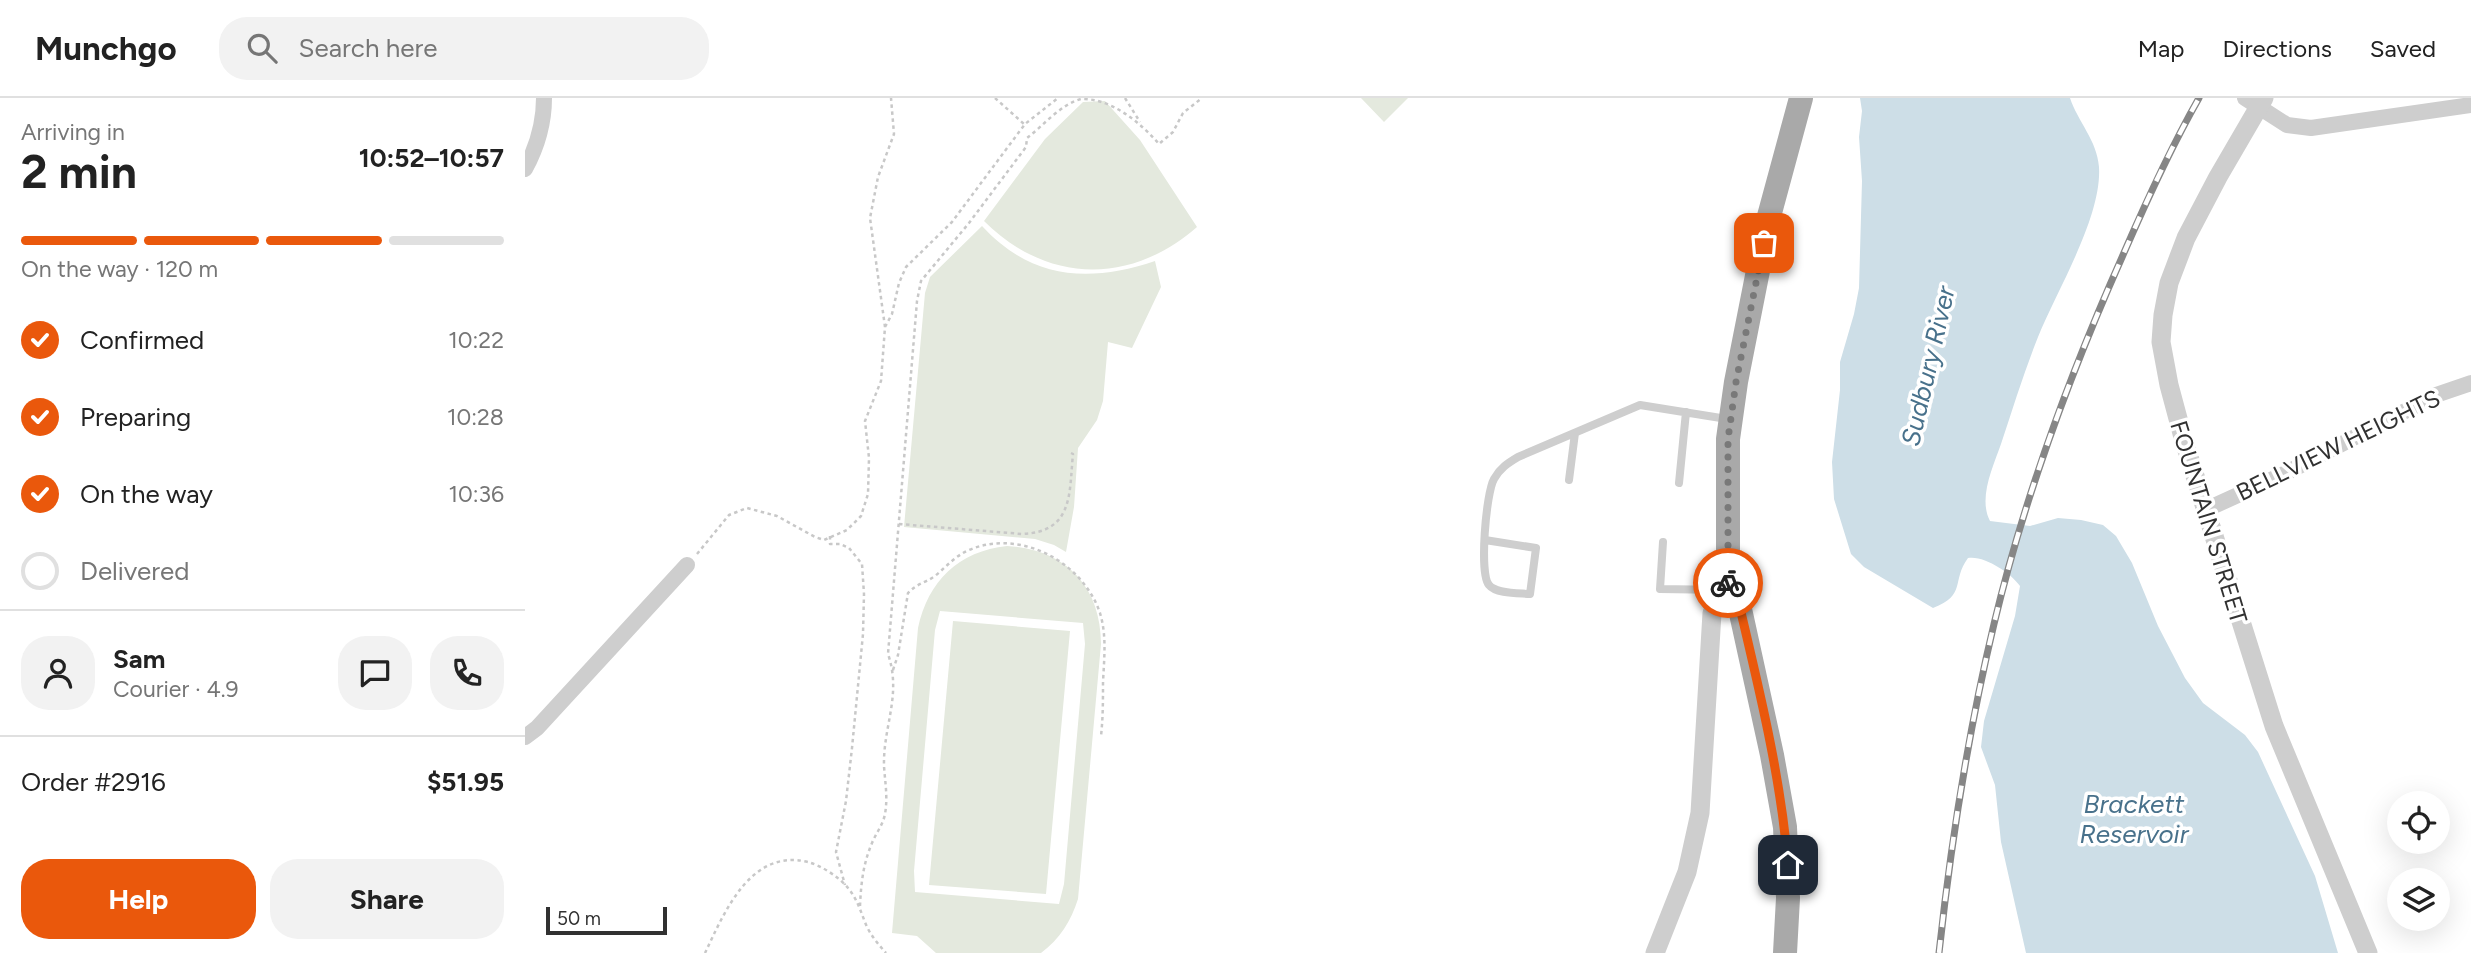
<!DOCTYPE html>
<meta charset="utf-8">
<style>
body{margin:0;font-family:Figtree,sans-serif;background:#f2f2f2;color:#222;height:100vh;display:flex;flex-direction:column;font-size:26px;white-space:nowrap}
*{box-sizing:border-box;margin:0}
p{font-size:23px;color:#767676}
.icon{flex:none;width:38px;height:38px;fill:none;stroke:currentColor;stroke-width:2;stroke-linecap:round;stroke-linejoin:round}
.map{position:relative;flex:1;overflow:hidden}
.sheet{display:flex;flex-direction:column;background:#fff;width:525px}
.sheet>*{flex:none}
.buttons{position:absolute;left:1862px;top:693px;display:grid;gap:14px}
.buttons a{display:grid;place-items:center;width:63px;height:63px;border-radius:50%;background:#fff;box-shadow:0 7px 28px #0002;font-size:35px}
.scale{position:absolute;left:21px;bottom:18px;width:121px;box-sizing:border-box;padding-left:7px;border:4px solid #313131;border-top:0;font-size:19px;line-height:24px;white-space:nowrap;color:#313131;-webkit-text-stroke:5px #fff;paint-order:stroke}
.pin{position:absolute;display:grid;place-items:center;width:60px;height:60px;color:#fff;margin:-30px;border-radius:14px;box-shadow:0 4px 10px #0006}
.courier{position:absolute;display:grid;place-items:center;width:70px;height:70px;margin:-35px;border:5px solid #ea580c;border-radius:50%;background:#fff;color:#222;box-shadow:0 2px 9px #0007}
.head em{font-style:normal;font-weight:700}
.head div{display:flex;flex-direction:column-reverse}
.head{display:flex;align-items:center;justify-content:space-between;height:119px;padding:0 21px}
h1{font-size:46px;font-weight:700;line-height:52px}
.bar{display:grid;grid-template-columns:repeat(4,1fr);gap:10px 7px;align-content:center;height:84px;padding:0 21px}
.bar i{height:9px;border-radius:5px;background:#e0e0e0}
.bar .selected{background:#ea580c}
.bar p{grid-column:span 4}
.line{display:flex;align-items:center;gap:18px;padding:0 21px;border-top:2px solid #e0e0e0}
.line div{flex:1}
.round{display:grid;place-items:center;flex:none;width:74px;height:74px;border-radius:28px;background:#f2f2f2}
ol{padding:0 21px;list-style:none}
li{display:flex;align-items:center;gap:21px;height:77px}
li p{margin-inline-start:auto}
li .icon{padding:7px;border-radius:50%;background:#ea580c;color:#fff;stroke-width:4}
li:last-child{color:#767676}
li i{width:38px;height:38px;border:4px solid #e0e0e0;border-radius:50%}
.primary-button{display:flex;gap:14px;margin-top:auto;padding:14px 21px}
.primary-button a{flex:1;height:80px;border-radius:28px;background:#ea580c;color:#fff;font-size:28px;font-weight:700;line-height:80px;text-align:center}
.primary-button a+a{background:#f2f2f2;color:#222}
header{display:flex;align-items:center;gap:42px;box-sizing:border-box;height:98px;padding:0 35px;background:#fff;border-bottom:2px solid #e0e0e0}
header strong{font-size:33px}
nav{display:flex;gap:38px;margin-inline-start:auto;font-size:24px}
.search{width:490px;height:63px;background:#f2f2f2;display:flex;align-items:center;gap:18px;box-sizing:border-box;padding:0 24px;border-radius:28px;color:#767676;font-size:26px}
main{display:flex;flex:1;min-height:0}
.map>svg:first-child{display:block}
.green{fill:#e4e9de;fill-rule:evenodd}
.water{fill:#cddee7}
.lines{fill:none;stroke-linecap:round;stroke-linejoin:round}
.path{stroke:#c8c8c8;stroke-width:2.5;stroke-dasharray:3.5 3.5;stroke-linecap:butt}
.service{stroke:#cecece;stroke-width:8}
.minor{stroke:#cecece;stroke-width:16}
.tertiary{stroke:#cecece;stroke-width:19}
.primary{stroke:#a9a9a9;stroke-width:24}
.rail-casing{stroke:#868686;stroke-width:7}
.rail{stroke:#fff;stroke-width:4.5;stroke-dasharray:13;stroke-linecap:butt}
.done{stroke:#797979;stroke-width:7;stroke-dasharray:0 12.6}
.route{stroke:#ea580c;stroke-width:9}
.labels{text-anchor:middle;dominant-baseline:central;stroke-width:7;stroke-linejoin:round;paint-order:stroke}
.street-label{font-size:24px;fill:#313131;stroke:#fff}
.water-label{font-size:26px;font-style:italic;fill:#48718b;stroke:#fff}
</style>
<header>
<strong>Munchgo</strong>
<div class="search"><svg class="icon" aria-label="search" viewBox="0 0 24 24"><circle cx="10" cy="10" r="6"/><path d="M15 15l6 6"/></svg>Search here</div>
<nav><a>Map</a><a>Directions</a><a>Saved</a></nav>
</header>
<main>
<section class="sheet">
<div class="head"><div><h1>2 min</h1><p>Arriving in</p></div><em>10:52–10:57</em></div>
<div class="bar"><i class="selected"></i><i class="selected"></i><i class="selected"></i><i></i><p>On the way · 120 m</p></div>
<ol>
<li><svg class="icon" aria-label="check" viewBox="0 0 24 24"><path d="M5 12l5 5 9-10"/></svg>Confirmed<p>10:22</p></li>
<li><svg class="icon" aria-label="check" viewBox="0 0 24 24"><path d="M5 12l5 5 9-10"/></svg>Preparing<p>10:28</p></li>
<li><svg class="icon" aria-label="check" viewBox="0 0 24 24"><path d="M5 12l5 5 9-10"/></svg>On the way<p>10:36</p></li>
<li><i></i>Delivered</li>
</ol>
<div class="line" style="height:126px"><a class="round"><svg class="icon" aria-label="person" viewBox="0 0 24 24"><circle cx="12" cy="8" r="4"/><path d="M4 21q1-7 8-7t8 7"/></svg></a><div><b>Sam</b><p>Courier · 4.9</p></div><a class="round"><svg class="icon" aria-label="chat" viewBox="0 0 24 24"><path d="M4 5h16v11H9l-5 4z"/></svg></a><a class="round"><svg class="icon" aria-label="phone" viewBox="0 0 24 24"><path d="M5 4h4l2 5-3 2q2 4 5 5l2-3 5 2v4C11 20 4 13 5 4z"/></svg></a></div>
<div class="line" style="height:91px"><div>Order #2916</div><b>$51.95</b></div>
<div class="primary-button"><a>Help</a><a>Share</a></div>
</section>
<div class="map">
<svg width="1946" height="855" viewBox="0 0 1946 855">
<rect width="100%" height="100%" fill="#fff"/>
<path class="green" d="M836 0H883L859 24Z
M580 3 615 42 672 129C606 187 522 186 459 123L520 41 558 4Z
M457 128C507 182 564 185 630 163L636 189 607 250 583 244 578 303 572 322 553 350 549 409 541 454 529 447 510 441 379 429 400 195 405 179Z
M482 448C540 451 576 488 576 546L553 801C546 823 535 841 516 855H411L392 838 367 835 393 530C403 483 434 453 482 448ZM415 513 558 525 560 546 539 786 534 806 390 794 389 773 410 532Z
M428 523 545 533 521 796 404 787Z"/>
<path class="water" d="M1335 0H1545C1553 24 1572 42 1574 69 1577 119 1532 192 1513 239 1499 274 1488 310 1476 346 1468 369 1453 400 1465 423L1505 428 1533 420 1556 422 1578 427 1591 438 1607 465 1633 528 1660 580 1678 605 1720 637 1733 654 1790 778 1813 855H1501L1476 744 1470 687 1456 649 1459 623 1490 518 1495 488C1486 475 1459 457 1443 460 1426 483 1442 497 1408 510L1339 469 1326 456 1309 401 1307 364 1315 292V264L1329 216 1334 190 1337 83 1334 39 1337 13Z"/>
<g class="lines">
<path class="path" d="M470 0 499 26
M600 0 615 24
M360 229 367 216 374 185 381 169 427 124 500 26 533 0
M374 426 497 436C549 434 544 395 548 356L546 355
M305 438V446H315L324 450 337 466 339 496 338 536 327 650 321 703 311 754 320 787
M172 456 204 417 222 410 252 418 290 439 299 442 322 432 336 418 343 396 344 360 340 323 356 283 360 229 345 120 353 79 369 36 366 0
M368 572 373 557 383 495C391 486 400 485 410 478 421 469 430 458 444 452 495 430 558 464 575 515 582 538 579 561 578 585 578 602 578 620 576 638
M335 808C336 786 338 766 347 745 351 735 358 727 360 716 363 699 360 684 359 668 358 628 377 597 363 556L392 203 396 183 444 125 501 49 502 40C518 28 536 6 556 1 586 0 616 25 634 46L648 34 658 15 677 0
M180 855C200 813 226 750 283 764 297 768 314 779 323 790 333 802 336 815 342 829 347 839 354 847 361 855"/>
<path class="service" d="M1044 382 1050 335
M1154 385 1161 314
M960 442 1011 450 1005 496C994 495 971 496 964 487 954 476 961 395 969 381 975 370 983 365 993 359L1115 307 1202 321
M1138 444 1135 491 1200 492"/>
<path class="minor" d="M1720 0 1762 27 1786 30 1946 7
M0 71C12 49 19 26 19 0
M1680 412 1761 375 1911 297 1946 285
M0 639 12 630 162 467"/>
<path class="tertiary" d="M1739 0 1693 79 1661 140 1644 185 1638 217 1636 244 1644 287 1659 343 1749 628 1843 855
M1130 855 1162 774 1175 715 1187 515 1203 499"/>
<path class="primary" d="M1260 855 1263 800 1260 729 1247 657 1215 511 1203 499V341L1211 284 1243 122 1276 0"/>
<g class="rail-casing">
<path id="rail" d="M1414 855C1426 744 1443 635 1469 526 1499 400 1545 276 1598 157 1621 104 1645 51 1674 0"/>
</g>
<use href="#rail" class="rail"/>
</g>
<g class="lines">
<path class="done" d="M1203 485V341L1211 284 1239 145"/>
<path class="route" d="M1203 485V499L1215 510C1235 595 1256 680 1263 767"/>
</g>
<g class="labels">
<g class="street-label">
<text transform="translate(1813 347) rotate(-26)">BELLVIEW HEIGHTS</text>
<text transform="translate(1684 424) rotate(73)">FOUNTAIN STREET</text>
</g>
<g class="water-label">
<text transform="translate(1403 268) rotate(-77)">Sudbury River</text>
<text x="1609" y="706">Brackett<tspan x="1609" dy="30">Reservoir</tspan></text>
</g>
</g>
</svg>
<div class="buttons">
<a><svg class="icon" aria-label="locate" viewBox="0 0 24 24"><circle cx="12" cy="12" r="6"/><path d="M12 2v4M12 18v4M2 12h4M18 12h4"/></svg></a>
<a><svg class="icon" aria-label="layers" viewBox="0 0 24 24"><path d="M12 4l9 5-9 5-9-5zM3 14l9 5 9-5"/></svg></a>
</div>
<div class="scale">50 m</div>
<div class="pin" style="left:1239px;top:145px;background:#ea580c"><svg class="icon" aria-label="bag" viewBox="0 0 24 24"><path d="M5 8h14l-1 12H6zM9 8a3 3 0 0 1 6 0"/></svg></div>
<div class="pin" style="left:1263px;top:767px;background:#1f2937"><svg class="icon" aria-label="home" viewBox="0 0 24 24"><path d="M3 11l9-7 9 7M6 9v11h12V9"/></svg></div>
<div class="courier" style="left:1203px;top:485px"><svg class="icon" aria-label="bike" viewBox="0 0 24 24"><circle cx="6" cy="16" r="4"/><circle cx="18" cy="16" r="4"/><path d="M6 16l4-8h5l3 8M10 8l3 8H6M13 5h3"/></svg></div>
</div>
</main>
